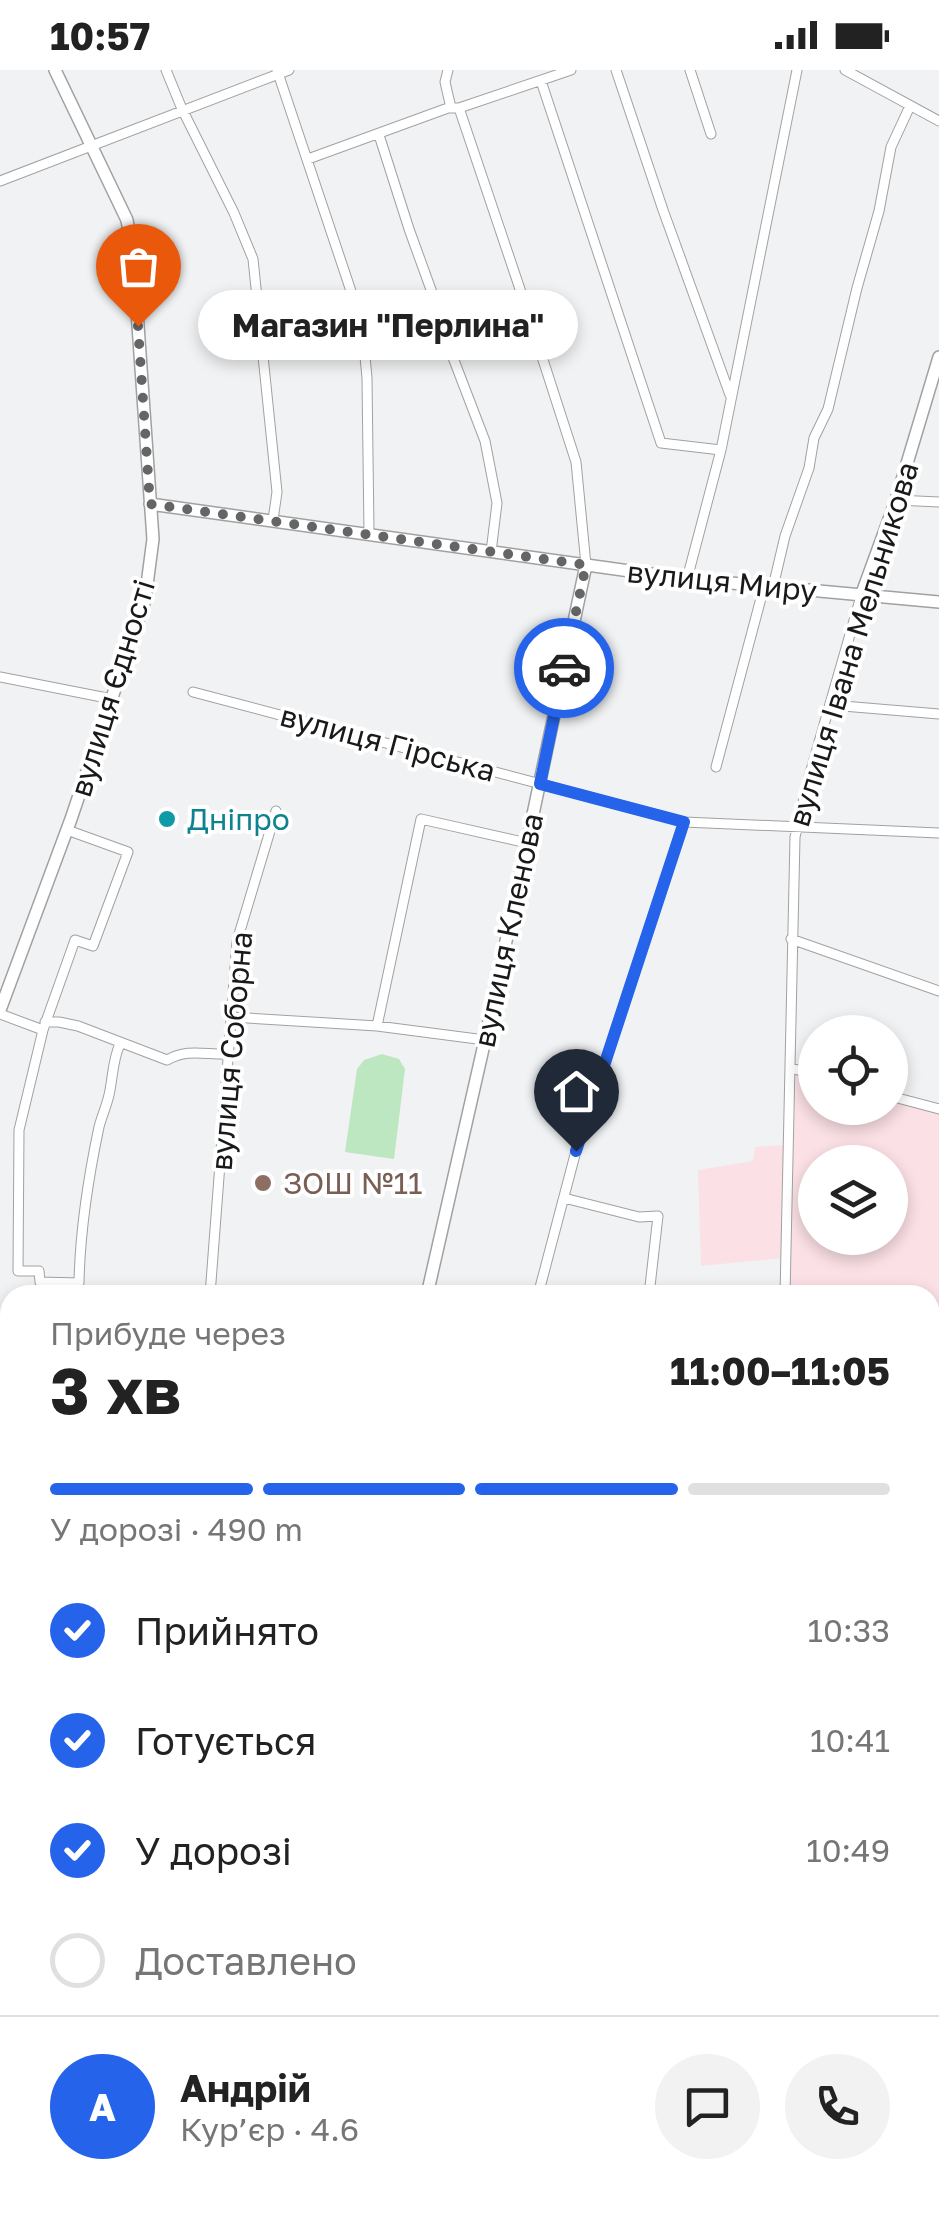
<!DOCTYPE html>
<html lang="uk">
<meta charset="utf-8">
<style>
body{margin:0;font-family:"Golos Text",sans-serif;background:#f2f2f2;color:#222;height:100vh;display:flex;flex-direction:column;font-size:38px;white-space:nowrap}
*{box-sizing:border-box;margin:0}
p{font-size:32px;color:#767676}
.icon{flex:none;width:55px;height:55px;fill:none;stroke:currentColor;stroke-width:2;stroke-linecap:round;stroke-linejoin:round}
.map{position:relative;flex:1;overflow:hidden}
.panel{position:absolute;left:0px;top:1215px;width:940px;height:930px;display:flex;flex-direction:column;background:#fff;border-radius:30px 30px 0 0;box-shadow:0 5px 15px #0003}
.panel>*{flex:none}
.buttons{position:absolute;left:798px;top:945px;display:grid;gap:20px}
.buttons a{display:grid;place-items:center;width:110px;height:110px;border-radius:50%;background:#fff;box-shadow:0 5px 15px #0003;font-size:50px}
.pin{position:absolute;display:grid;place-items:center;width:85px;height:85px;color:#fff;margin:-102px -42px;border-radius:50% 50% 50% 0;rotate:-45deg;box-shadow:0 0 10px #0007}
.pin .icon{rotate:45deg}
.courier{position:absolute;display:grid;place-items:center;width:100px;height:100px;margin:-50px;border:8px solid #2563eb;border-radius:50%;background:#fff;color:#222;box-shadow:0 2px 12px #0007}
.bubble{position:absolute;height:70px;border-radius:35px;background:#fff;box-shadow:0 5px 15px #0003;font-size:32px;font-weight:700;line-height:70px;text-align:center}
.summary em{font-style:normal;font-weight:700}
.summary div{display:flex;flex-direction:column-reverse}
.summary{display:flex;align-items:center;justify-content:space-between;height:170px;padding:0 50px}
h1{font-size:65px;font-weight:700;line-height:75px}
.bar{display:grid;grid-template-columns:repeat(4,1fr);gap:15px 10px;align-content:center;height:120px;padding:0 50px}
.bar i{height:12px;border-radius:8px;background:#e0e0e0}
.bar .selected{background:#2563eb}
.bar p{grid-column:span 4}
.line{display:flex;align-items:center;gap:25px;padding:0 50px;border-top:2px solid #e0e0e0}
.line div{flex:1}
.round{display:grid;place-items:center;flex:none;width:105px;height:105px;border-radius:52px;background:#f2f2f2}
ol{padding:0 50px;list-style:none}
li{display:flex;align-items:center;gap:30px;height:110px}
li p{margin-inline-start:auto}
li .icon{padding:10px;border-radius:50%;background:#2563eb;color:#fff;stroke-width:4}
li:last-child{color:#767676}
li i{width:55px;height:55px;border:5px solid #e0e0e0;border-radius:50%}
.status{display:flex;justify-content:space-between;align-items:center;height:70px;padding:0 50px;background:#fff;direction:ltr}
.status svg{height:28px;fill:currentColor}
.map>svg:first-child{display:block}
.industrial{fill:#fbe0e5;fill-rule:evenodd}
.green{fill:#bde7c1}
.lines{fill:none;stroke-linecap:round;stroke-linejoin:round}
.minor-casing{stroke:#a0a1a3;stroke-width:11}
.tertiary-casing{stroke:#a0a1a3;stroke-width:14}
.secondary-casing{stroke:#a0a1a3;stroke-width:15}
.minor{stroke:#fff;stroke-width:9}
.tertiary{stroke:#fff;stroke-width:11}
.secondary{stroke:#f7e0dd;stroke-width:12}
.done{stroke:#656566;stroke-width:10;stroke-dasharray:0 18}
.route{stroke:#2563eb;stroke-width:12}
.culture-dot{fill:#0f9aa8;stroke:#fff;stroke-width:4}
.education-dot{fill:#8d6e63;stroke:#fff;stroke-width:4}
.labels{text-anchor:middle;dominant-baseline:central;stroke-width:8;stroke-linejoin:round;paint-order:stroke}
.street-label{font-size:30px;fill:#19191a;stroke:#fff}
.culture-label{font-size:30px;fill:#0d838f;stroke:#fff;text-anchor:start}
.education-label{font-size:30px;fill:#785e54;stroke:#fff;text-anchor:start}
</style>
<div class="status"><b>10:57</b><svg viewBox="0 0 49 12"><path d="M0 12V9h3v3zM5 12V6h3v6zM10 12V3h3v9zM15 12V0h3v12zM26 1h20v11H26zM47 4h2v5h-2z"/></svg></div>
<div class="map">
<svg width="939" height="2145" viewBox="0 0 939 2145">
<rect width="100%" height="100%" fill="#f1f2f3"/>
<path class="industrial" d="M796 1004 815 1009V1038H890V1029L939 1043V1258L930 1327V1225H789ZM815 1092H890V1168H815Z
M785 1075 782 1188 701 1196 698 1100 753 1091 755 1077Z
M930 1488 939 1491V1712L930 1708Z
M10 1799V1925L0 1927V1802Z"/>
<path class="green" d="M382 984 399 989 405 999 394 1089 345 1082 357 999 364 990Z
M0 1262 10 1263V1341L0 1340Z
M10 1927V2080L2 2082 0 1930Z"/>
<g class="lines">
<g class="minor-casing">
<path id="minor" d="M166 0 182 39 234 143 253 189 277 422 273 450
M277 0 362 254 367 308 369 463
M448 0 445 12 451 38
M616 0 663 140 730 325
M690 0 711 64
M845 0 939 51
M541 11 661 373 721 380
M459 38 525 234 576 392 586 495
M379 65 409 159 446 261 452 285 485 371 497 433 491 482
M308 89 448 38H459L571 0
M0 111 289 0
M896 430 939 432
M687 509 721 380 797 0
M773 517 785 466 809 398 814 368 828 339 857 218 879 141 891 77 910 36
M0 607 112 629
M193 622 684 752 939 763
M831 635 939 644
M716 697 764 517
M791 869 939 921
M0 944 43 960 75 870 93 876 128 782 67 760
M231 947 377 956 485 970
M45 952H59L78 956 167 990C188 978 205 985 229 984
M377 956 421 749 527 773
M43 960 19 1060 18 1201H39L40 1212 79 1213C80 1160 88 1109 99 1057 102 1045 108 1033 110 1020 113 1004 113 989 120 974
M791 998 815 1005
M890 1026 939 1039
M564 1128 639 1147 658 1146 649 1225
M210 1225 237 871 276 741
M538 1225 576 1081 684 752
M785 1225 795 767 809 707 861 526
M0 1259 10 1260
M0 1345 10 1346
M930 1363 939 1290
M930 1442 939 1441
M930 1722 939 1727
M0 1795 10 1792
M930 1871 939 1875
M169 2135 171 2145
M901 2135 902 2145
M795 2145 854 2135"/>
</g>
<g class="tertiary-casing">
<path id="tertiary" d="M150 434 687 509 939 532
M861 526 896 430 939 287
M0 940 71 749 145 530 153 469 133 184 127 150 55 0
M427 1225 485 970 586 495"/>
</g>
<g class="secondary-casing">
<path id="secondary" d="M930 2023 939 2021
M229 2145 264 2135"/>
</g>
<use href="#minor" class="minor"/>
<use href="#tertiary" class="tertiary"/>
<use href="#secondary" class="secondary"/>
</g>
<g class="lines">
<path class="done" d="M138 256 150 434 586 495 564 598"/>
<path class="route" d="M564 598 540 714 684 752 576 1081"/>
</g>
<circle class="culture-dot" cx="167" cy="749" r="10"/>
<circle class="education-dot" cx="263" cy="1113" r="10"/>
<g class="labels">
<g class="street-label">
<text transform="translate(722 511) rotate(6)">вулиця Миру</text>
<text transform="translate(853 574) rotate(-73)">вулиця Івана Мельникова</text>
<text transform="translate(112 618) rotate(-73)">вулиця Єдності</text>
<text transform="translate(388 673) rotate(15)">вулиця Гірська</text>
<text transform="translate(508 860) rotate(-78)">вулиця Кленова</text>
<text transform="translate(231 981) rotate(-85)">вулиця Соборна</text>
</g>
<g class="culture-label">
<text x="187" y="749">Дніпро</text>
</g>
<g class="education-label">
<text x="283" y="1113">ЗОШ №11</text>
</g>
</g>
</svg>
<div class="buttons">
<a><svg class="icon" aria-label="locate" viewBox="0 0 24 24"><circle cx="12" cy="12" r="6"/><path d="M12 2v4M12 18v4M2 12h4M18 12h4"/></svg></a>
<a><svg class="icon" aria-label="layers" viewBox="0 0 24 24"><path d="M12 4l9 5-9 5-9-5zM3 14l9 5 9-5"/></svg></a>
</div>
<div class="pin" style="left:138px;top:256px;background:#ea580c"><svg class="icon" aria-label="bag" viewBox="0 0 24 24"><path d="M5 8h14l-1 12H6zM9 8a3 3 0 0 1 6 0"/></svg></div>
<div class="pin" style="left:576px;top:1081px;background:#1f2937"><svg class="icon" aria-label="home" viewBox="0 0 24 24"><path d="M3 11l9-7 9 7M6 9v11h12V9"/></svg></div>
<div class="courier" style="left:564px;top:598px"><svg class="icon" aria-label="car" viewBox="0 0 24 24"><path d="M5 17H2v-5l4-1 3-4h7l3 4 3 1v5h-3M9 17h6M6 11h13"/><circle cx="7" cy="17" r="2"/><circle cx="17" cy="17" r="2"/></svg></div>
<div class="bubble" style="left:198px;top:220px;width:380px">Магазин &quot;Перлина&quot;</div>
<section class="panel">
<div class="summary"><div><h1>3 хв</h1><p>Прибуде через</p></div><em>11:00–11:05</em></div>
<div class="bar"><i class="selected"></i><i class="selected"></i><i class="selected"></i><i></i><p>У дорозі · 490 m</p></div>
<ol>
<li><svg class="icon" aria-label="check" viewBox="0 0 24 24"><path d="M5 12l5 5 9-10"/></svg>Прийнято<p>10:33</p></li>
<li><svg class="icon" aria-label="check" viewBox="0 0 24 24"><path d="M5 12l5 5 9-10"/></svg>Готується<p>10:41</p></li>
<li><svg class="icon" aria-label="check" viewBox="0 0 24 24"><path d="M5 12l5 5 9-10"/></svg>У дорозі<p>10:49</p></li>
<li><i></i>Доставлено</li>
</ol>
<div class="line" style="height:180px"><b class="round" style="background:#2563eb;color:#fff">А</b><div><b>Андрій</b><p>Кур’єр · 4.6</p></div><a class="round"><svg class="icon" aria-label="chat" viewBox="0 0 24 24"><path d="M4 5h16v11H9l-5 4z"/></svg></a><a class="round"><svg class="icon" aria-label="phone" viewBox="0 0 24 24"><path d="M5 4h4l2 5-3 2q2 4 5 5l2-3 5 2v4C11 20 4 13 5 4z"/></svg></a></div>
</section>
</div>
